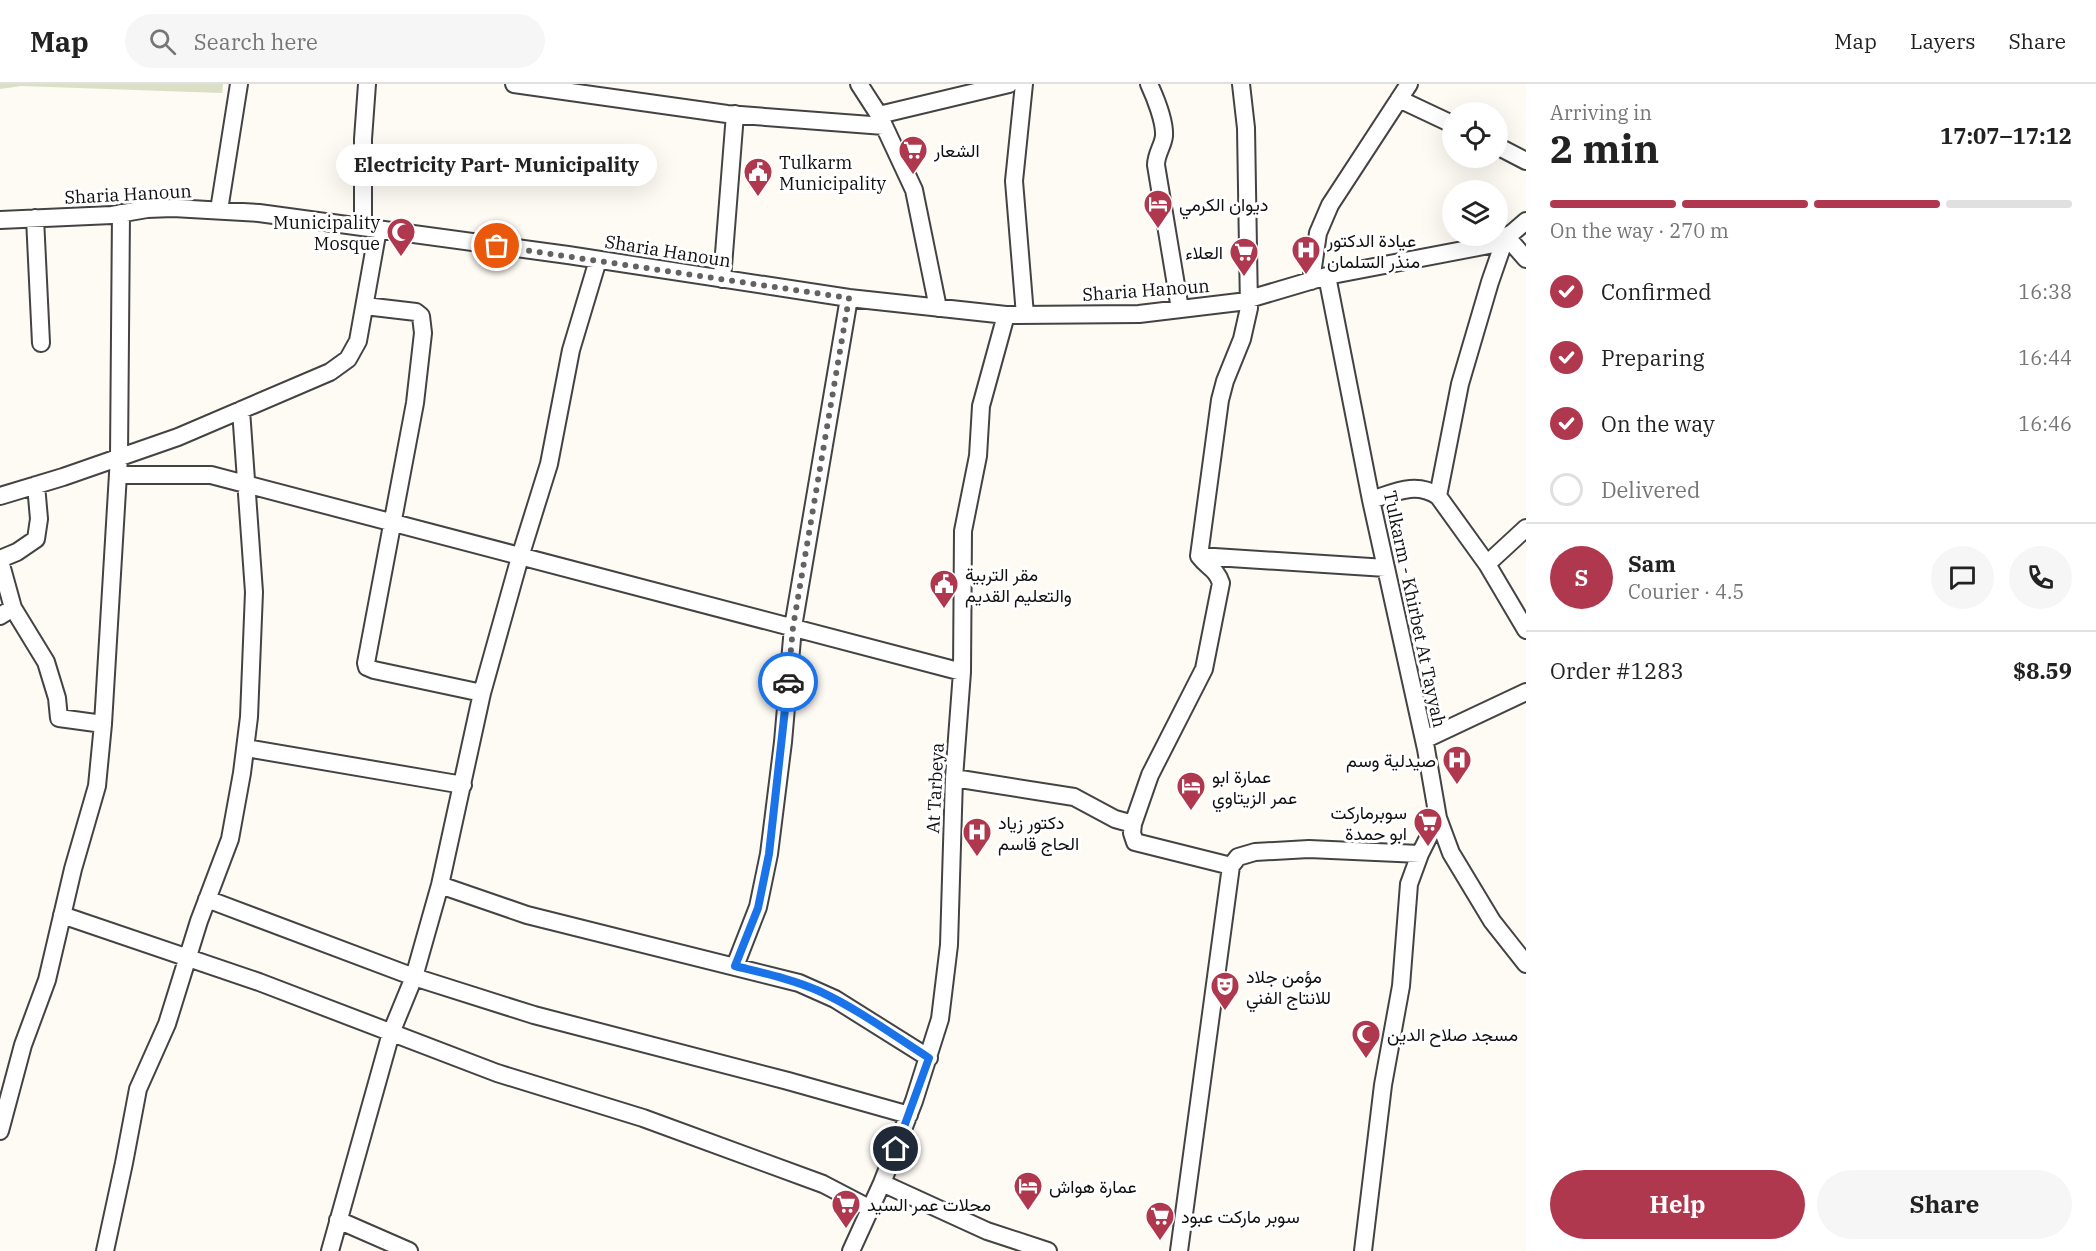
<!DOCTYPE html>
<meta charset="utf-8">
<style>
body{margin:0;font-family:"IBM Plex Serif",Vazirmatn,serif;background:#f6f6f6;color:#222;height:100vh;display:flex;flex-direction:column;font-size:22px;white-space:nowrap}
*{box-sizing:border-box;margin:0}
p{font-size:20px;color:#767676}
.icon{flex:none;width:33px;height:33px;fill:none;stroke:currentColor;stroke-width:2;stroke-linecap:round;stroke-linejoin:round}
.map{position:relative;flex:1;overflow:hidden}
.details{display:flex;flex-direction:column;background:#fff;width:570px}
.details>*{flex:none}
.buttons{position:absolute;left:1442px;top:18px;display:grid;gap:12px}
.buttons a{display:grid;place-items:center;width:66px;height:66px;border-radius:50%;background:#fff;box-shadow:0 6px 24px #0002;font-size:30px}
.pin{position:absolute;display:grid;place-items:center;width:51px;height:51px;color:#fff;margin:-26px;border:3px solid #fff;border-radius:50%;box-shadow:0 2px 6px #0007}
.courier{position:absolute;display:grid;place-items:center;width:60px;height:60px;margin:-30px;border:4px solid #1a73e8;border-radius:50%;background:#fff;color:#222;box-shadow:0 2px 8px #0007}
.bubble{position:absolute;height:42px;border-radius:21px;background:#fff;box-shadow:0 6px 24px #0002;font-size:20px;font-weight:700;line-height:42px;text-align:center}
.summary em{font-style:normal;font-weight:700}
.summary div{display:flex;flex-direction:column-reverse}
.summary{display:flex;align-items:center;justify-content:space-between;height:102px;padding:0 24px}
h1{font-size:39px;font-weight:700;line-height:45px}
.bar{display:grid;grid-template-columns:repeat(4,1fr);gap:9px 6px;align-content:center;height:72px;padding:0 24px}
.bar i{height:8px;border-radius:4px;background:#e0e0e0}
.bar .active{background:#b0384e}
.bar p{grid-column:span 4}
.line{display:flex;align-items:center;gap:15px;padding:0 24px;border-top:2px solid #e0e0e0}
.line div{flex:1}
.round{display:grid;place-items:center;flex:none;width:63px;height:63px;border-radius:32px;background:#f6f6f6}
ol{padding:0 24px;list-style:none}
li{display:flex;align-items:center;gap:18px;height:66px}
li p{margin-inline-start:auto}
li .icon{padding:6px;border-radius:50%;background:#b0384e;color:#fff;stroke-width:4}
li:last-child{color:#767676}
li i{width:33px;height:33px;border:3px solid #e0e0e0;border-radius:50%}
.cta{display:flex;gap:12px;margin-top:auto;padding:12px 24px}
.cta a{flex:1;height:69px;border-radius:36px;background:#b0384e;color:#fff;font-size:24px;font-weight:700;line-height:69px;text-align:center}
.cta a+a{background:#f6f6f6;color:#222}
header{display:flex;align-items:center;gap:36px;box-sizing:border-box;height:84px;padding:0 30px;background:#fff;border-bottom:2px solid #e0e0e0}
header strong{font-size:28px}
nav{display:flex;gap:33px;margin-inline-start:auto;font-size:21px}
.search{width:420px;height:54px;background:#f6f6f6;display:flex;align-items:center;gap:15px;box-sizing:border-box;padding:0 21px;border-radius:33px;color:#767676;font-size:22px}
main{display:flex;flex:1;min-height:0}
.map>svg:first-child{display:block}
.cemetery{fill:#dadfc6}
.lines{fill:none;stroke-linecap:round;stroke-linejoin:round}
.minor-casing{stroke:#434343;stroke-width:20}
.minor{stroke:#fff;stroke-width:16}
.done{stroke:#636260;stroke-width:6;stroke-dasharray:0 10.8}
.route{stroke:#1a73e8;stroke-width:8}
.labels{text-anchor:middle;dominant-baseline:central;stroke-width:6;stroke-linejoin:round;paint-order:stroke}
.poi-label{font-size:18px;fill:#101010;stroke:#fff;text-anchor:start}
.street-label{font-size:18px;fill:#101010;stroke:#fff}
</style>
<header>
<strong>Map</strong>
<div class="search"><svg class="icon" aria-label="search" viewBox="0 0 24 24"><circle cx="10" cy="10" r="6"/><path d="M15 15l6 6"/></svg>Search here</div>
<nav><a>Map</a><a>Layers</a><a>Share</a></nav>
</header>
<main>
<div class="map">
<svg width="1526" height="1167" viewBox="0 0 1526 1167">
<rect width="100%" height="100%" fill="#fefaf4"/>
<path class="cemetery" d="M0 0H223L222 9 21 2 0 5Z"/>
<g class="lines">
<g class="minor-casing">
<path id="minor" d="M514 0 727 30 884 42
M859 0 879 31 914 106 938 224
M1024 0 1014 97 1025 231
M1149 0C1155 13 1165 38 1164 52 1163 62 1156 70 1156 81L1180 225
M1399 15 1452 40
M879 31 1009 0
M1497 62 1526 77
M219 126 239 0
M35 134 41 259
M0 136 112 131 147 125 173 124 259 129 568 171 849 214 1006 231 1139 230 1239 218 1327 192 1489 161 1512 149 1526 137
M363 143V55L367 0
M1506 152 1526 175
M1327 192 1371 416 1426 665 1438 734 1451 769 1492 837 1526 880
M722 195 735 30
M1311 197 1318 149 1330 121 1409 0
M365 222 416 228 421 232 423 249 415 319 366 579 367 583 374 586 482 609
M118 391H211L962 588
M0 412 63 393 178 353 330 288 348 275 358 257 378 145
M1438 412 1460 300 1490 198 1506 152
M1371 416C1394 409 1415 397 1438 412L1487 480 1526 546
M1199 472 1386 484
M0 475 17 468 36 455 39 435 36 401
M0 477 13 524 0 532
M1487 480 1526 444
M13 524 46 578 57 614 59 634 103 640
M1424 656 1526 608
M246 664 463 701
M954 694 1074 713 1115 735 1133 740
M1231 782 1135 758 1132 749 1133 740 1150 691 1204 585 1221 499C1216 484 1208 484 1199 472L1220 316 1225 297 1242 255 1249 224 1246 44 1241 0
M440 801 527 831 799 899 835 915 929 974
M207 815 414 893 534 931 788 997 909 1031
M62 831 259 898 497 989 643 1034 823 1100 871 1125
M735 882 758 823 769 770 783 658 793 543 849 214
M0 1047 23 961 47 896 73 785 97 702 103 640 119 373 121 129
M882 1099 987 1147 1048 1167
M338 1136 409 1167
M105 1167 124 1079 138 1005 167 940 199 837 230 755 242 689 249 633 254 508 241 326
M330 1167 391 949 414 893 440 801 482 609 520 473 549 380 571 266 598 176
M851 1167 882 1099 914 1017 940 935 949 861 954 694 962 588 963 447 978 372 981 322 1006 231
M1179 1167 1231 782 1238 773 1255 768 1309 765 1420 770
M1363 1167 1383 1001 1401 902 1409 800 1420 770 1438 734"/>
</g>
<use href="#minor" class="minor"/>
</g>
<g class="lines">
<path class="done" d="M497 162 849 214 793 543 788 598"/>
<path class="route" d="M788 598 769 770 758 824 735 882C763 889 792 895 819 907 858 925 893 951 929 974L896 1065"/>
</g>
<defs>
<g id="supermarket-pin" transform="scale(1.5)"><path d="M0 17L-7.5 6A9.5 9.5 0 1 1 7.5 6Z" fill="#b0384e" stroke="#fff"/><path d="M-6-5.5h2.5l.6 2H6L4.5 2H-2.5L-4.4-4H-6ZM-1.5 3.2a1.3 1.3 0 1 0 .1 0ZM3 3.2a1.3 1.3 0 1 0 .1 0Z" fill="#fff"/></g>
<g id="civic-pin" transform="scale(1.5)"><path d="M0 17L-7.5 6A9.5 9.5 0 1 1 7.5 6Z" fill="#b0384e" stroke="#fff"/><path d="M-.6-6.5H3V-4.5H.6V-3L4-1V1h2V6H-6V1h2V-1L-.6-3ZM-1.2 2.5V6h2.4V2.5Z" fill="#fff"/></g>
<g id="hotel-pin" transform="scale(1.5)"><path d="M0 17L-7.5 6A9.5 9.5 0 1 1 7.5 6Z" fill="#b0384e" stroke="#fff"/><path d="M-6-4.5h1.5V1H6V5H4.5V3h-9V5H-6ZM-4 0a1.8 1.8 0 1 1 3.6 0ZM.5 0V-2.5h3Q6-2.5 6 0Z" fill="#fff"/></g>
<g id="mosque-pin" transform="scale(1.5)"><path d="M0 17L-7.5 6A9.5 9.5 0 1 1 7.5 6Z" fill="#b0384e" stroke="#fff"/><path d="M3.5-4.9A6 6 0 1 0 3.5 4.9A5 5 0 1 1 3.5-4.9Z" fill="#fff"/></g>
<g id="hospital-pin" transform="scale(1.5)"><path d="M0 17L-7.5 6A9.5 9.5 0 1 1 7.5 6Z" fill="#b0384e" stroke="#fff"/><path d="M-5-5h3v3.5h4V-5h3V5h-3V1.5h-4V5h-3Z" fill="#fff"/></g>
<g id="theatre-pin" transform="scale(1.5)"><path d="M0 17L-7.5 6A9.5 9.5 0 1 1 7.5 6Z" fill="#b0384e" stroke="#fff"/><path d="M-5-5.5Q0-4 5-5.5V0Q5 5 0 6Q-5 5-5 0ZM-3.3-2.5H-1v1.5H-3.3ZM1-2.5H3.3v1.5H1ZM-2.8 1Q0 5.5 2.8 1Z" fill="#fff"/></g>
</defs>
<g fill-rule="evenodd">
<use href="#supermarket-pin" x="913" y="66"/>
<use href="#civic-pin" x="758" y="88"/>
<use href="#hotel-pin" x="1158" y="120"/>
<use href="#mosque-pin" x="401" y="148"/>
<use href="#hospital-pin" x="1306" y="166"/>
<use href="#supermarket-pin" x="1244" y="168"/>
<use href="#civic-pin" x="944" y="500"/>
<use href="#hospital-pin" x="1457" y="676"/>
<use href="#hotel-pin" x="1191" y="702"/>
<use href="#supermarket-pin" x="1428" y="738"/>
<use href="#hospital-pin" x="977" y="748"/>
<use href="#theatre-pin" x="1225" y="902"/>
<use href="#mosque-pin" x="1366" y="950"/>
<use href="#hotel-pin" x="1028" y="1102"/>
<use href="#supermarket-pin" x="846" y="1120"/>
<use href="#supermarket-pin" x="1160" y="1132"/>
</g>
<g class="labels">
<g class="poi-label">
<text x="934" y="66">الشعار</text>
<text x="779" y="78">Tulkarm<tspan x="779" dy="21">Municipality</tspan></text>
<text x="1179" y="120">ديوان الكرمي</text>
<text x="380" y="138" text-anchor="end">Municipality<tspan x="380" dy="21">Mosque</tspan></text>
<text x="1327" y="156">عيادة الدكتور<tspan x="1327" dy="21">منذر السلمان</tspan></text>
<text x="1223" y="168" text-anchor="end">العلاء</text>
<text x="965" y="490">مقر التربية<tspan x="965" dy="21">والتعليم القديم</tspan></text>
<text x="1436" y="676" text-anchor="end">صيدلية وسم</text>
<text x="1212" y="692">عمارة ابو<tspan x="1212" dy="21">عمر الزيتاوي</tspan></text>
<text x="1407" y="728" text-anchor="end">سوبرماركت<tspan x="1407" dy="21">ابو حمدة</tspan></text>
<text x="998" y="738">دكتور زياد<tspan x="998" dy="21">الحاج قاسم</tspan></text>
<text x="1246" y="892">مؤمن جلاد<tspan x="1246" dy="21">للانتاج الفني</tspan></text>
<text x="1387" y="950">مسجد صلاح الدين</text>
<text x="1049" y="1102">عمارة هواش</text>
<text x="867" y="1120">محلات عمر السيد</text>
<text x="1181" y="1132">سوبر ماركت عبود</text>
</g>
<g class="street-label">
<text transform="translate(128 110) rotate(-3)">Sharia Hanoun</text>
<text transform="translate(668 167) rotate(9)">Sharia Hanoun</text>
<text transform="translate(1146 206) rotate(-4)">Sharia Hanoun</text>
<text transform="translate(1415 525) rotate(78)">Tulkarm - Khirbet At Tayyah</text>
<text transform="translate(935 704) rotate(-87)">At Tarbeya</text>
</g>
</g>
</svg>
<div class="buttons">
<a><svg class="icon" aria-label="locate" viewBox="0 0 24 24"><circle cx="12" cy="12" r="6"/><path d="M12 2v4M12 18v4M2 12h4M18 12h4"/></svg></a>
<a><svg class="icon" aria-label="layers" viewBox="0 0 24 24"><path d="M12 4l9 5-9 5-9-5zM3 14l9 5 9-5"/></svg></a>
</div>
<div class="pin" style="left:497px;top:162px;background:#ea580c"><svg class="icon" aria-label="bag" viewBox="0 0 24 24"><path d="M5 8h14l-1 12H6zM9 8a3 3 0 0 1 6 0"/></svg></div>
<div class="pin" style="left:896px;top:1065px;background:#1f2937"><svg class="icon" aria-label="home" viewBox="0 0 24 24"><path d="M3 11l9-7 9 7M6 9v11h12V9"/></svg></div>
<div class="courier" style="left:788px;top:598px"><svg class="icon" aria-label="car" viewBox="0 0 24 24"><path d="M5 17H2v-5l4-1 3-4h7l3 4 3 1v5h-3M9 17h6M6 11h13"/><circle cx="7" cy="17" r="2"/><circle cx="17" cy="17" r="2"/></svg></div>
<div class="bubble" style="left:336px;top:60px;width:321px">Electricity Part- Municipality</div>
</div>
<section class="details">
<div class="summary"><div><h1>2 min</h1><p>Arriving in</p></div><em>17:07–17:12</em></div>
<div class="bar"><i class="active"></i><i class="active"></i><i class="active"></i><i></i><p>On the way · 270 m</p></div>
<ol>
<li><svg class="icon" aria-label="check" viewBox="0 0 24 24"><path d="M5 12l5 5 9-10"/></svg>Confirmed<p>16:38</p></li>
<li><svg class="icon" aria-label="check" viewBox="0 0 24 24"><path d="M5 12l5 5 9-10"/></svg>Preparing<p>16:44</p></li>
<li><svg class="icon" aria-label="check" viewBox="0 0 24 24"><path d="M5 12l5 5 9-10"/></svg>On the way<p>16:46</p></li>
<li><i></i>Delivered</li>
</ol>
<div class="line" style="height:108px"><b class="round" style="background:#b0384e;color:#fff">S</b><div><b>Sam</b><p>Courier · 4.5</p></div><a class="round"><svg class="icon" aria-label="chat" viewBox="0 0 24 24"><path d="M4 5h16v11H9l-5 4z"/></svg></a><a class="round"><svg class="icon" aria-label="phone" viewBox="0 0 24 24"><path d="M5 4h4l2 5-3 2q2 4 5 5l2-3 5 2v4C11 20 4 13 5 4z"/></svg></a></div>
<div class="line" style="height:78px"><div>Order #1283</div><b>$8.59</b></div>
<div class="cta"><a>Help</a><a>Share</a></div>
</section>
</main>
